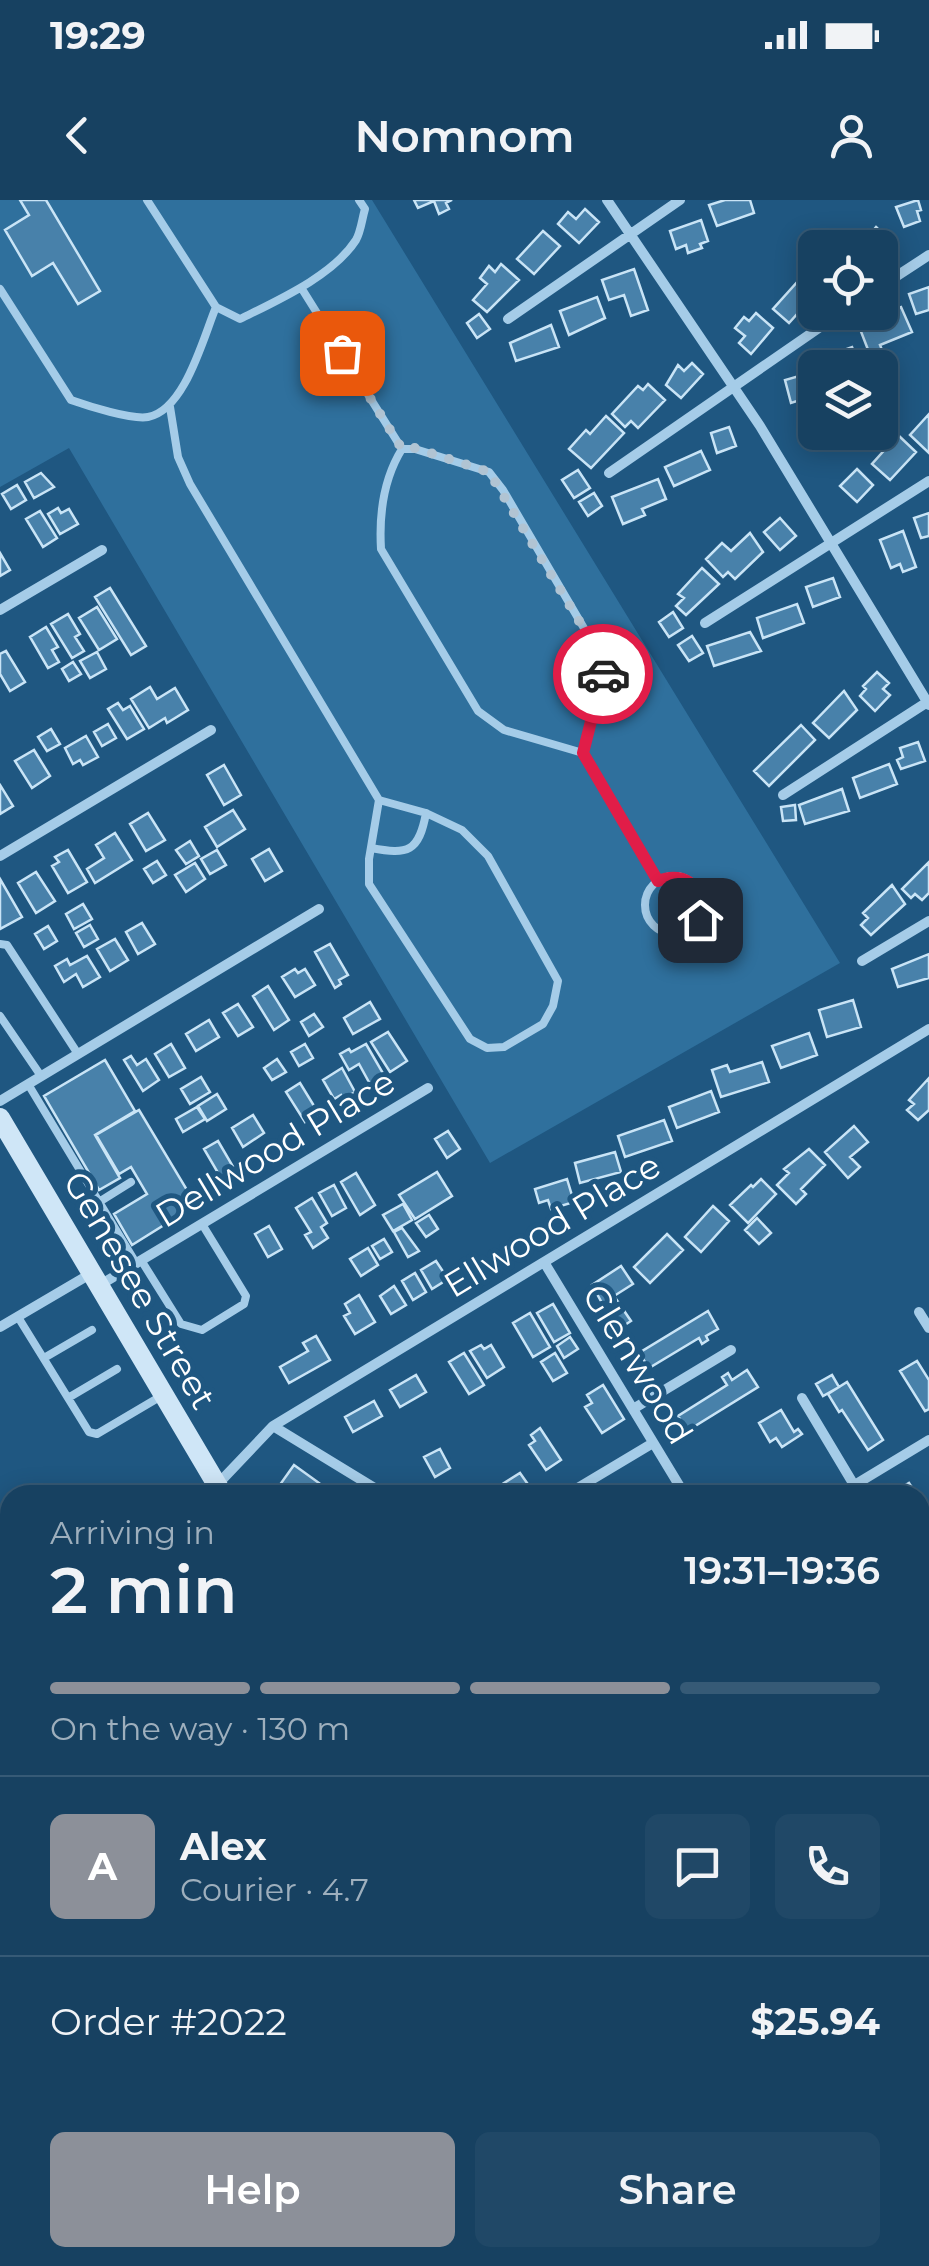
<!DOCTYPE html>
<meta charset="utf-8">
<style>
body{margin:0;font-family:Montserrat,sans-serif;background:#204867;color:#f1f3f6;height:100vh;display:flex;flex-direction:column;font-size:38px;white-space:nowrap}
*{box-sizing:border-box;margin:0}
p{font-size:32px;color:#9eafbd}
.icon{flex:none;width:55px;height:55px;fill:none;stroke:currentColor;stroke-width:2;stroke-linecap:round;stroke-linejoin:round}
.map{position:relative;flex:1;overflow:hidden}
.sheet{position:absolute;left:0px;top:1285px;width:930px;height:782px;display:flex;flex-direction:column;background:#174161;border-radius:30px 30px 0 0;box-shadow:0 5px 25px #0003,0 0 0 2px #365a76}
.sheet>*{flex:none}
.fabs{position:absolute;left:798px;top:30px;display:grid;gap:20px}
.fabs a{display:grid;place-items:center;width:100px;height:100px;border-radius:15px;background:#174161;box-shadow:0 5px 25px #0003,0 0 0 2px #365a76;font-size:50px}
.pin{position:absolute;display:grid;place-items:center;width:85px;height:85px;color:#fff;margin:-42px;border-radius:20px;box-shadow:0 5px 15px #0006}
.courier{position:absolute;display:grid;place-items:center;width:100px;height:100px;margin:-50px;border:8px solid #e11d48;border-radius:50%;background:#fff;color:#222;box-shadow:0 2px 12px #0007}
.headline em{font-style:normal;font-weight:600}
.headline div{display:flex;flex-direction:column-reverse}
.headline{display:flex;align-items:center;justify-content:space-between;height:170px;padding:0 50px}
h1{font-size:65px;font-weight:600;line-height:75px}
.bar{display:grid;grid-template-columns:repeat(4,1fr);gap:15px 10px;align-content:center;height:120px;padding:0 50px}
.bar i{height:12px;border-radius:8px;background:#365a76}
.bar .selected{background:#8c9099}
.bar p{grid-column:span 4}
.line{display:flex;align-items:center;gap:25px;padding:0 50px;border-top:2px solid #365a76}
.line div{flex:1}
.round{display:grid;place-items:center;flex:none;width:105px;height:105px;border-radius:15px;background:#204867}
.primary-button{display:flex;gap:20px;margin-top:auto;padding:20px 50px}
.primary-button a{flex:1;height:115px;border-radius:15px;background:#8c9099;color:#fff;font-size:40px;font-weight:600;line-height:115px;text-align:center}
.primary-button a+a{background:#204867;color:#f1f3f6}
.status{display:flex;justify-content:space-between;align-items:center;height:70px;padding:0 50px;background:#174161;direction:ltr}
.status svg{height:28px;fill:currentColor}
header{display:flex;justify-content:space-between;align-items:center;height:130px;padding:0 50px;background:#174161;font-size:45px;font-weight:600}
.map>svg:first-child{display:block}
.green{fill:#2f709d}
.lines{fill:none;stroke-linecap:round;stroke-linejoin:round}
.stream{stroke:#98c9ea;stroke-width:5}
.building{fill:#4881aa;stroke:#c9e4f6;stroke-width:2.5}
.lane{stroke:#a5cce8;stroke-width:8}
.street{stroke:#a5cce8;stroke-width:10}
.secondary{stroke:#cfe6f7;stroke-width:20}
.highway{stroke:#fff;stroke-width:30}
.done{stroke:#b1c4d3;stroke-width:10;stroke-dasharray:0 18}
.route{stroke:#e11d48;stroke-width:12}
.labels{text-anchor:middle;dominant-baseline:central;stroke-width:10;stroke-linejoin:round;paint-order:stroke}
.street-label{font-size:35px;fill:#fff;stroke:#1f5781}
</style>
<div class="status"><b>19:29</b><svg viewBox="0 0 49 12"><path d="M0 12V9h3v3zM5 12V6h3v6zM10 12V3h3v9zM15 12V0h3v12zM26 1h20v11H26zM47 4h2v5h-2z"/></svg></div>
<header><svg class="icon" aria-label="back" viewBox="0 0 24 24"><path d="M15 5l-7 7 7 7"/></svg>Nomnom<svg class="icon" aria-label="person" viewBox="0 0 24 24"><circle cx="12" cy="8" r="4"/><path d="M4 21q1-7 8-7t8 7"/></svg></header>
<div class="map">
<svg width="929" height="2066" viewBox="0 0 929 2066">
<rect width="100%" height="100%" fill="#1f5781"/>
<path class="green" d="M0 0H372L840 763 490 963 69 248 0 287Z
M929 1354V1495L920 1500V1359Z
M10 1907V2056L0 2062V1913Z"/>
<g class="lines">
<path class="stream" d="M0 1371 10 1374
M920 1398 929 1393"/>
</g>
<path class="building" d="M20 0H46L100 91 78 104 53 63 32 76 5 30 29 15Z
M414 0H452L446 3 449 9 439 14 434 1 418 8Z
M725 0H750L754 13 717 26 709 5Z
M918 0 921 10 917 11 920 21 904 27 896 7Z
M585 9 599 22 579 43 558 24 568 12 576 19Z
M701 20 708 41 700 44 702 48 688 53 686 45 676 49 670 31Z
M876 27 891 42 880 53V48H859Z
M543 31 560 46 534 74 517 59Z
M501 64 519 80 487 112 473 100 487 84 480 78 489 66 495 72Z
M634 69 648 110 631 116 624 95 609 100 602 80Z
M799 80 815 94 789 123 773 109Z
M929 87V110L916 114 909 94Z
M597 97 605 118 569 135 560 111Z
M901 107 912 132 880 145 884 155 872 160 860 129 893 116 891 111Z
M756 113 773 128 751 154 739 143 745 136 735 128 744 117 749 121Z
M479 114 490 129 477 138 467 123Z
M551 125 559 147 516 161 510 143Z
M852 147 860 168H818L816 160Z
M692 163 703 174 681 198 666 185 678 165 684 171Z
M806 174 813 196 791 203 785 180Z
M648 184 665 200 638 228 631 221 625 227 612 214 638 186 643 190Z
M929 214V253L910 235Z
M606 216 624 233 591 268 569 249 586 230 590 234Z
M729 227 736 246 717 253 711 233Z
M898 235 916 252 890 280 872 264Z
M701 251 710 270 674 286 665 267Z
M857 269 873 285 857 302 840 286Z
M578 270 590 288 574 298 562 280Z
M41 273 54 287 34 298 25 282Z
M658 279 666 299 642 309 645 315 623 324 612 297Z
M17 285 26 300 11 309 2 294Z
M594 293 602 306 588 316 579 302Z
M58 308 61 313 69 309 78 324 60 334 48 314Z
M40 311 57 338 43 347 26 319Z
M929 313V336L921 338 914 318Z
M780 318 796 336 780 350 764 332Z
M903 331 916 367 903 372 900 364 891 368 880 340Z
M750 333 763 352 735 379 728 372 723 377 706 359 722 343 731 351Z
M0 353 10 370 0 376Z
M702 368 719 384 686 415 676 406 684 398 678 394Z
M833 378 840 397 813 407 806 387Z
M110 388 146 446 131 455 95 397Z
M797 404 804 423 763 438 757 418Z
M97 407 117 439 99 450 79 418Z
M673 412 683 428 669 437 659 422Z
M68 414 80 434 75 437 84 451 72 458 51 424Z
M46 427 58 447 52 450 59 462 48 468 30 437Z
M750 432 761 451 714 466 707 446Z
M692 436 703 453 689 461 678 445Z
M6 451 25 482 10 491 0 474V454Z
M97 452 106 469 90 478 80 461Z
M73 462 81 474 69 481 62 469Z
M877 472 889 483 883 489 890 495 875 511 860 496 866 489 863 486Z
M150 487 157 499 175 488 188 510 167 523 165 518 149 528 131 499Z
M844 491 857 510 829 538 813 523Z
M118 503 123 510 130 506 144 529 127 539 108 509Z
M108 524 116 538 102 546 94 532Z
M801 525 815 540 769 586 754 571Z
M51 529 60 544 47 551 38 537Z
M86 536 98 557 83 565 80 560 73 564 65 548Z
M918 542 925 561 901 569 897 560 903 557 900 548Z
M34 550 50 576 32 588 15 561Z
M889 564 897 584 860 598 853 578Z
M224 565 241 595 224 605 207 575Z
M0 585 13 606 0 614Z
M842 589 849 611 805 624 799 605Z
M795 605 796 620 783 621 781 607Z
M233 610 245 629 217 647 205 627Z
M148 613 165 640 146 651 130 624Z
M115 633 132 660 95 683 87 669 104 658 96 645Z
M190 641 199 656 186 664 176 650Z
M269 649 282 671 265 681 252 659Z
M68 650 87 682 68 693 52 666 59 662 55 657Z
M217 650 226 665 210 674 201 659Z
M157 661 166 675 153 683 144 669Z
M929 662V693L922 700 915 694 911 698 902 689Z
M195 663 205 679 186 692 175 675Z
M36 672 55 701 36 713 18 683Z
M0 679 22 717 0 729Z
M892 685 905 704 871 735 861 725 868 718 863 713Z
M83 704 92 719 74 729 66 714Z
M142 723 155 744 138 754 126 732Z
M90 725 98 739 84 747 76 733Z
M48 726 57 741 44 749 35 734Z
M115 739 128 760 110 771 97 749Z
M330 744 348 775 339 780 341 784 335 788 315 752Z
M929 754V778L898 787 892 769Z
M87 756 100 777 83 787 76 774 64 782 55 766 67 759 70 765Z
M295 769 298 773 305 769 315 785 295 797 282 777Z
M268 786 289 820 274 830 253 796Z
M853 800 861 827 827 837 819 810Z
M370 802 380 819 353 834 344 818Z
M238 804 253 827 238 836 223 813Z
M314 814 323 827 309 836 301 822Z
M209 820 219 837 196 851 186 834Z
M388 832 407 861 390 872 371 842Z
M809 833 817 855 781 868 772 846Z
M171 844 185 868 169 877 155 854Z
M305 844 313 858 299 866 291 852Z
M366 844 384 875 370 884 359 864 349 870 340 854 349 849 351 852Z
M131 856 137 865 146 859 159 880 143 891 124 860Z
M277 859 286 872 272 880 264 868Z
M105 860 135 911 95 935 120 978 99 990 44 896Z
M762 862 769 882 721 897 712 870 727 865 730 872Z
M342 868 355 892 343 899 341 895 334 899 323 880Z
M201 877 210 892 190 904 181 889Z
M929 878V910L918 920 907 910 914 904 909 900Z
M300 883 319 914 305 922 286 892Z
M711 891 719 912 677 928 669 907Z
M217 894 226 909 207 921 198 906Z
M197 907 205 919 183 932 176 919Z
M139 910 196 1005 132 1045 114 1014 147 994 131 967 119 974 96 935Z
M253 915 264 933 243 947 232 928Z
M664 920 672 941 625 957 618 936Z
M854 926 868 942 850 957 860 967 848 978 825 952Z
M448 931 460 949 447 958 435 939Z
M218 941 235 970 221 978 204 949Z
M809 949 825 965 801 989 806 994 796 1004 777 985 789 973 784 969Z
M615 952 621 972 580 983 575 963Z
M437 972 452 996 415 1019 399 995Z
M356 973 375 1005 360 1015 341 982Z
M567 979 574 1002 551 1009 548 1000 539 1003 535 989Z
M761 979 776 994 748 1023 730 1005 751 985 753 987Z
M334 985 346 1008 332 1016 319 993Z
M312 998 327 1023 321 1027 328 1038 313 1048 305 1035 311 1032 296 1008Z
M403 1004 412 1020 393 1031 383 1015Z
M713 1006 729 1021 701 1052 685 1037Z
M429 1015 438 1029 426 1037 416 1023Z
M757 1018 771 1033 759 1044 745 1030Z
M269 1026 282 1049 268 1057 255 1034Z
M402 1028 419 1051 408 1057 394 1032Z
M667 1034 683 1050 650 1083 634 1067Z
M384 1039 392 1052 380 1059 372 1046Z
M368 1048 378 1065 361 1076 350 1059Z
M436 1061 448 1079 432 1089 421 1070Z
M621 1066 633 1084 614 1096 631 1121 617 1130 592 1085Z
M415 1073 426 1092 413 1100 402 1081Z
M394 1086 406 1105 391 1114 380 1096Z
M359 1095 375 1122 355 1134 344 1116 350 1113 345 1104Z
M553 1104 570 1133 554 1142 537 1113Z
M708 1111 718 1129 706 1136 708 1140 702 1144 699 1138 649 1168 639 1153Z
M530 1113 550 1147 533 1157 513 1123Z
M316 1136 330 1160 289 1183 280 1167 308 1151 303 1143Z
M570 1137 578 1149 564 1158 557 1146Z
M481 1145 484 1149 491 1145 504 1167 487 1178 470 1151Z
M464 1153 484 1185 469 1194 449 1162Z
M555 1153 567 1173 553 1181 541 1162Z
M917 1161 929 1180V1209L925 1211 900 1171Z
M747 1170 758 1187 687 1231 678 1216 727 1185 722 1177 728 1173 732 1180Z
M416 1175 426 1192 400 1207 390 1190Z
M832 1175 839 1187 823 1196 816 1184Z
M847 1182 883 1240 868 1250 842 1210 839 1212 828 1194Z
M603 1185 624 1219 602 1233 585 1207 592 1203 587 1195Z
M374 1201 382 1216 353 1232 345 1217Z
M781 1210 794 1232 798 1229 802 1234 782 1247 776 1238 770 1242 759 1223Z
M540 1228 561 1260 546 1270 529 1245 535 1241 531 1235Z
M440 1249 450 1268 435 1277 424 1257Z
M294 1265 319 1283 312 1293 307 1289 303 1295H276L274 1293Z
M520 1273 527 1283 511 1293 512 1295H485Z
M909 1283 917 1295H894L892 1293Z
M920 1300 929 1315V1326L920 1332Z
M929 1632V1654L920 1657V1635Z
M925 1665 929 1686 920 1689V1667Z
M923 1698 929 1708V1721L920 1726V1700Z
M929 1737V1763L920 1749V1743Z"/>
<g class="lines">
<path class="lane" d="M147 0 216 107 240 119C276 101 333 76 356 40 361 31 362 19 365 9L359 0
M0 89 71 200C88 206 132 220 148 217 185 210 203 138 216 107
M302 89 402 249
M170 207 178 257 190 284 379 600 426 613 462 630 488 656 558 781 553 806 543 824 504 847 487 848 470 839 369 684V659L379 600
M402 249H415L489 272 503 290 605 464 601 491 583 553 504 530 478 511 381 349C379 315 384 278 402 249Z
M583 553 657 681
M371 648C408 655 419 652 426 613
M645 705a29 29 0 1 1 58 0a29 29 0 1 1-58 0Z
M0 744 7 745 78 854
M0 816 41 876
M28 884 136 1063
M99 1002 131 982
M141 1060 181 1124 202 1130 244 1104 246 1096 202 1024
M18 1117 89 1232 97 1234 163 1195
M44 1158 92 1130
M68 1198 117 1169"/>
<path class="street" d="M607 0 760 226 929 505
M880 87 929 55
M508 119 680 0
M609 273 842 112
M0 410 102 350
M705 423 929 281
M783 595 929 501
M0 656 211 530
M862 761 929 721
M0 901 319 709
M544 1062 685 1295
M100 1085 428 888
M919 1112 929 1128
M0 1127 92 1073
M802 1198 860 1295
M633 1209 731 1150
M273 1226 386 1295
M200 1295 217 1285 273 1226 929 829
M566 1295 653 1243
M838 1295 929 1240
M0 1413 10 1408
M920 1571 929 1574
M0 1676 10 1673
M0 1710 10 1726
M0 1895 10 1889
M920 1907 929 1901
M142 2066 156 2058
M489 2066 496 2058"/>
<path class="secondary" d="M0 918 223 1295
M764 2058 771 2066"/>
<path class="highway" d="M920 2016 929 2011
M840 2066 854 2058
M914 2066 929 2057"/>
</g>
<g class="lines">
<path class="done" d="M342 153 402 249 415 248 489 272 605 464 603 474"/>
<path class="route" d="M603 474 583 553 658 681C686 669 709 691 700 720"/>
</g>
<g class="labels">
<g class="street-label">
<text transform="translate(275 948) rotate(-31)">Dellwood Place</text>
<text transform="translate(552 1025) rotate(-31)">Ellwood Place</text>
<text transform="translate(140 1090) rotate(60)">Genesee Street</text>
<text transform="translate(638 1164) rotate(59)">Glenwood</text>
</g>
</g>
</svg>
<div class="fabs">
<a><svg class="icon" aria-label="locate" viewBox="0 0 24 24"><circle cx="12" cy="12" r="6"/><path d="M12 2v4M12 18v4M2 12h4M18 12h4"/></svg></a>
<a><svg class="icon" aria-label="layers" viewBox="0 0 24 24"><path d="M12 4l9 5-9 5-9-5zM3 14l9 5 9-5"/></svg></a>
</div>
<div class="pin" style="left:342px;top:153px;background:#ea580c"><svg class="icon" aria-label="bag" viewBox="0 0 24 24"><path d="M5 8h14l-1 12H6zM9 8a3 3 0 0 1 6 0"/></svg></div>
<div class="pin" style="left:700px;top:720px;background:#1f2937"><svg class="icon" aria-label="home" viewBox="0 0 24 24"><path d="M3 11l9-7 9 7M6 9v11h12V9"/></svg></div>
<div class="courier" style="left:603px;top:474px"><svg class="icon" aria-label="car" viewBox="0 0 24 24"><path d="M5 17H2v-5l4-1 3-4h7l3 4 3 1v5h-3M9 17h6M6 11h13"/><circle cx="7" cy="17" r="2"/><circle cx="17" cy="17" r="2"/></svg></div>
<section class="sheet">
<div class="headline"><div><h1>2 min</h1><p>Arriving in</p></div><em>19:31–19:36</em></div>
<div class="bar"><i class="selected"></i><i class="selected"></i><i class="selected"></i><i></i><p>On the way · 130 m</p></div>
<div class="line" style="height:180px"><b class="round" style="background:#8c9099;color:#fff">A</b><div><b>Alex</b><p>Courier · 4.7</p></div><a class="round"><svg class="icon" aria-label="chat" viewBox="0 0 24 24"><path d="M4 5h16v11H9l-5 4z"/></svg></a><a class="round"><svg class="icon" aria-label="phone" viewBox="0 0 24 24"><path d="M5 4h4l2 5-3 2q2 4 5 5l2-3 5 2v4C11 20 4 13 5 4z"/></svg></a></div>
<div class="line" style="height:130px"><div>Order #2022</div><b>$25.94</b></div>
<div class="primary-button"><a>Help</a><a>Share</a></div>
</section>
</div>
